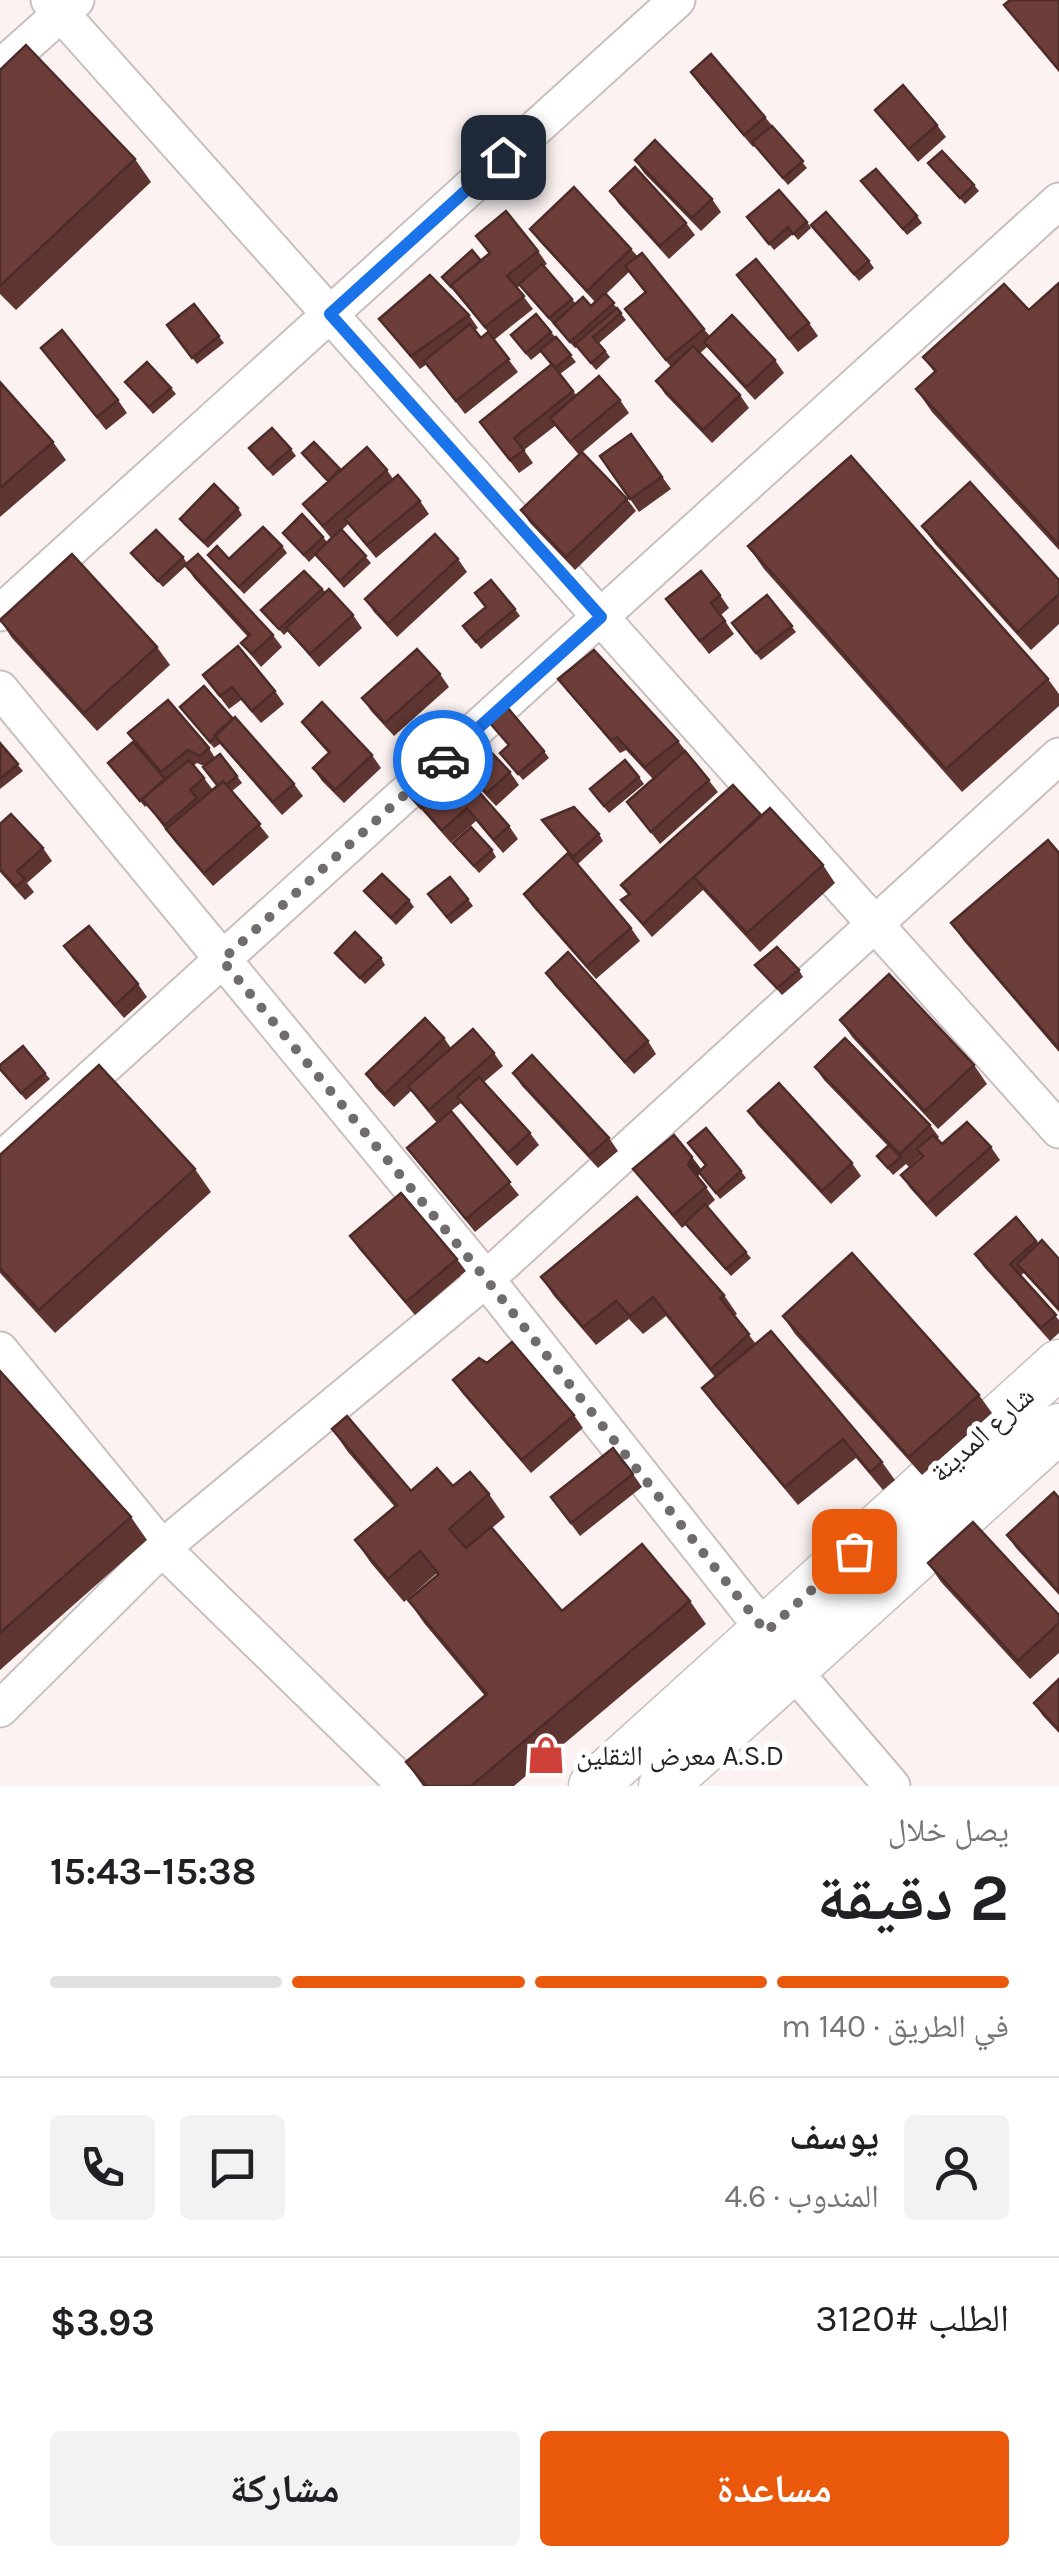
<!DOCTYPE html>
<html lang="ar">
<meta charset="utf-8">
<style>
body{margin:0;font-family:Karla,"Noto Naskh Arabic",sans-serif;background:#f2f2f2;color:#202124;direction:rtl;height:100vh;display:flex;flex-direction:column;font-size:38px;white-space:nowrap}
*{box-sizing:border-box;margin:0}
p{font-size:32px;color:#757577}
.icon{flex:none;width:55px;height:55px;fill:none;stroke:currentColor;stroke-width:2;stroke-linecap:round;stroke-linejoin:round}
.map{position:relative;height:1786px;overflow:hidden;direction:ltr}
.sheet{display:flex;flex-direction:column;background:#fff;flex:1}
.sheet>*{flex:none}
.pin{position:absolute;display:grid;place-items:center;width:85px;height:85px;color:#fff;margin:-42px;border-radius:20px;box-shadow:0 5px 15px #0006}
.courier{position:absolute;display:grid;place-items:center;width:100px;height:100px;margin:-50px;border:8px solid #1a73e8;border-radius:50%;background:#fff;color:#222;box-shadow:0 2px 12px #0007}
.head em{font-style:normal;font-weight:700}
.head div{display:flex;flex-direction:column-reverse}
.head{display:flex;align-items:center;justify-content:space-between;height:170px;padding:0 50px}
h1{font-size:65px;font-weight:700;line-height:75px}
.bar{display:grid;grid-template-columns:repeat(4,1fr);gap:15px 10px;align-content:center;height:120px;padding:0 50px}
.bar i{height:12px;border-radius:8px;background:#e0e0e0}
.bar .selected{background:#ea580c}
.bar p{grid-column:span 4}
.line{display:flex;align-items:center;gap:25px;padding:0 50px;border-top:2px solid #e0e0e0}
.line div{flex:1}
.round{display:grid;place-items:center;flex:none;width:105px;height:105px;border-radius:10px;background:#f2f2f2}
.primary-button{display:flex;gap:20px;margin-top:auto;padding:20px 50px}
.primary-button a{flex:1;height:115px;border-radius:10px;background:#ea580c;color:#fff;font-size:40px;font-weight:700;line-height:115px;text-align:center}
.primary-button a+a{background:#f2f2f2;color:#202124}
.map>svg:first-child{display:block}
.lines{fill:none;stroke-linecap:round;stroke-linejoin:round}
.minor-casing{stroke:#c8c0be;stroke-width:39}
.secondary-casing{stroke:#c8c0be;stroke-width:51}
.minor{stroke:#fff;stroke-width:35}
.secondary{stroke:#fff;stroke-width:48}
.wall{fill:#5e3531;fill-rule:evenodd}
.shaded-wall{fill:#4c2b28}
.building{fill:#6d3e39;stroke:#4c2b28;stroke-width:2.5}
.done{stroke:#716c6c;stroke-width:10;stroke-dasharray:0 18}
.route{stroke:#1a73e8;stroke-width:12}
.labels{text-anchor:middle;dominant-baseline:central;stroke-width:10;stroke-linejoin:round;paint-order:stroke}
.street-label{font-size:28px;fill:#272424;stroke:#fff}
.poi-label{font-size:28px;fill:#272424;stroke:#fff;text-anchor:start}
</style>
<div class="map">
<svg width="1059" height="1786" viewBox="0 0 1059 1786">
<rect width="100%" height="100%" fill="#fbf2f1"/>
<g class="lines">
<g class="minor-casing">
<path id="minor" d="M49 0 1059 1130
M0 68 76 0
M0 613 677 0
M0 689 486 1279 766 1632
M0 1161 1059 201
M0 1350 162 1548 406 1786
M792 1669 892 1786
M0 1709 162 1548 486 1279 1059 756"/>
</g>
<g class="secondary-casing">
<path id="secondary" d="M593 1786 1059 1364
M663 1786 1059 1428"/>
</g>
<use href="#minor" class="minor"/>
<use href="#secondary" class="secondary"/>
</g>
<path class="wall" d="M1059 0V72L1004 5Z
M0 70 135 159 151 182 16 310 0 294Z
M691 72 765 117 807 168 788 185 755 146 753 147 700 85Z
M875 110 937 125 946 137 918 162Z
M635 160 712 199 721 212 701 231 644 173Z
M928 163 974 185 979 191 965 204Z
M861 181 917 216 922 223 907 235Z
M610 191 686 223 695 235 669 259 619 204Z
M747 217 807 222 811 228 798 240 793 234 774 250Z
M811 225 869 261 874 268 859 281Z
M530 229 631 249 710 336 775 360 784 373 755 400 707 347 700 353 740 395 749 408 712 443 665 394 656 381 671 367 625 309 645 293 629 272 606 294 626 320 599 343 610 357 596 370 577 347 575 348 554 325 520 285 517 288 533 309 494 340 518 372 465 414 427 364 420 369 379 319 469 315 478 328 475 330 481 338 488 332 442 277 481 261 489 254 476 236 538 251 547 264 544 266 576 304 591 306 595 302 539 241Z
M737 275 809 323 818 336 798 352Z
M1059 283V550L932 412 916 389 935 373 923 357 1029 310Z
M194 304 224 343 197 364 167 325Z
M536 314 576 362 560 374 577 396 620 400 629 413 579 455 555 426 524 450 533 463 519 473 480 422 551 365 541 352 531 360 516 342Z
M41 348 118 400 127 413 106 430Z
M0 382 53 442 66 460 0 517Z
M125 382 171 388 176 394 153 414Z
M631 434 671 489 639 512 600 456Z
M249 448 291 449 296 456 273 476Z
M302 453 341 471 387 470 393 479 420 501 429 514 376 558 348 524 342 530 371 563 344 588 316 555 309 562 283 533 323 537 327 542 331 538 303 504 328 482Z
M627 499 636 511 575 570 530 523 521 510Z
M238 508 242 515 208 548 184 525 180 519Z
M922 526 1059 580V624L1031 650 935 544Z
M282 546 287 553 244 594 208 555 229 559Z
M748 546 1048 679 1059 694V706L962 792 764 569Z
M131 553 183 557 187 563 273 635 282 647 261 667 241 643 248 637 194 578 186 566 163 587Z
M458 559 467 572 397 637 374 612 365 599Z
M322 589 353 615 362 628 319 667 288 631 284 635 261 610Z
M720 595 729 608 721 615 734 634 709 654 666 599Z
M767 595 796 632 761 660 732 623Z
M486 607 515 609 520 616 481 649 463 626Z
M0 620 157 647 170 665 97 731 12 638Z
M440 674 449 687 394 736 371 711 362 698Z
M203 675 275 691 284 704 261 723 241 700 229 709Z
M558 679 678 741 718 792 660 844 627 802 653 779 626 750 620 753 567 691Z
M180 707 233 719 294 784 303 796 282 815 220 744 214 748Z
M302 722 372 755 381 768 344 803 322 781 313 768 329 754 311 734Z
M489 722 544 751 549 758 523 780 500 753 509 746Z
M128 733 209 748 215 758 237 776 242 783 232 791 269 837 213 886 175 842 147 805 145 807 108 763 165 779ZM197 763 204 766 217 786 213 790 194 765Z
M0 743 23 771 0 789Z
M446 750 510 772 519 785 496 806 455 763Z
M423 768 509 826 518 839 503 853 476 821 451 843 406 792H435L439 788Z
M639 777 644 784 609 813 595 796Z
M761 816 823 865 835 883 760 952 703 890 652 937 621 900 628 895 621 885Z
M0 824 43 848 52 861 27 883 34 892 25 900 0 872Z
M547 827 599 834 603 841 578 864Z
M453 843 492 850 496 857 479 873Z
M1059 853V1052L964 941 951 923Z
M364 891 409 900 414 907 396 925Z
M428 894 468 899 473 906 451 924Z
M524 894 631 928 640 941 596 979 533 907Z
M64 946 138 984 147 997 124 1018 73 959Z
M335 953 381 958 385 965 365 984Z
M755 965 799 970 803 977 782 995Z
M546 973 648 1041 656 1054 634 1074 555 986Z
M840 1020 974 1065 987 1084 938 1129 853 1038Z
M444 1038 451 1048 494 1053 503 1066 484 1082 530 1133 539 1145 517 1166 461 1103 451 1111 519 1195 475 1232 407 1148 437 1123 411 1091 394 1107 375 1087 366 1074Z
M815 1067 930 1125 939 1137 937 1140 942 1144 991 1147 1000 1160 936 1217 910 1188 901 1175 922 1157 921 1156 909 1167 906 1164 893 1175 877 1156 888 1146 824 1080Z
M0 1070 45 1073 50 1079 26 1100Z
M513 1073 609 1138 618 1151 598 1168 522 1086Z
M748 1111 852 1163 861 1176 831 1204 757 1124Z
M0 1155 195 1169 211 1192 55 1333 0 1273Z
M633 1169 741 1171 746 1178 720 1199 700 1173 698 1176 715 1200 707 1207 751 1258 731 1276 686 1225 682 1228Z
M1016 1217 1038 1243 1059 1259V1312L1024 1273 1020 1276 1059 1320V1333L1050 1341 984 1267 975 1254Z
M350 1236 457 1259 466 1271 415 1315 359 1249Z
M541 1277 724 1295 737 1314 734 1316 756 1344 882 1462 895 1480 883 1490 856 1458 798 1505 715 1406 702 1388 715 1377 666 1316 643 1334 629 1319 596 1345 554 1296Z
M783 1316 979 1395 992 1413 922 1475 795 1334Z
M0 1371 131 1517 147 1540 0 1670Z
M453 1380 574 1415 583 1428 531 1473 462 1393Z
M332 1429 411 1491 453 1486 489 1494 505 1517 492 1528 562 1611 690 1601 706 1624 514 1786H423L406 1762 485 1696 424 1623 408 1600 438 1575 436 1574 404 1602 371 1563 355 1540 395 1507 348 1452Z
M633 1474 642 1487 580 1536 551 1497Z
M1059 1498V1595L1016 1548 1007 1535Z
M928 1563 1059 1615V1653L1030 1679 941 1582Z
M1059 1679V1733L1043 1716 1034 1703Z"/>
<path class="shaded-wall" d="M692 1157 702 1170 697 1178 688 1165Z"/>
<path class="building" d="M1010 0H1059V70L1004 5Z
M26 45 135 159 0 286V70Z
M711 54 765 117 744 135 691 72Z
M903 85 937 125 909 149 875 110Z
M772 126 803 161 783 178 752 142Z
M655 140 712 199 692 218 635 160Z
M942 151 974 185 960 198 928 163Z
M635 167 686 223 660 246 610 191Z
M876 169 917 216 903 229 861 181Z
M574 187 631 249 587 291 530 229Z
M779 190 807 222 793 234 788 227 769 244 747 217Z
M506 211 538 251 507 276 524 296 485 327 451 285 490 253 476 236Z
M826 212 869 261 854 274 811 225Z
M472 250 481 261 451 285 452 288 442 277Z
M642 253 704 329 666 360 625 309 646 292 625 266Z
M756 259 809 323 789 339 737 275Z
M542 264 572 299 549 318 519 284Z
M430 275 469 315 411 356 379 319Z
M1059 283V545L916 389 936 371 923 357 1004 284 1029 310Z
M605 293 614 303 570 342 554 323 583 297 591 306Z
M194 304 219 336 192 358 167 325Z
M617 308 621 313 593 337 605 351 591 363 575 344Z
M536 314 551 332 526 353 511 335Z
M732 315 775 360 746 387 704 342Z
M470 324 481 338 488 332 509 359 456 401 424 361Z
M62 330 118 400 97 417 41 348Z
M556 337 571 355 555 368 540 350Z
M693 346 740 395 703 430 656 381Z
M147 362 171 388 149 407 125 382Z
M552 364 573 391 514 438 524 450 510 460 480 422Z
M599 376 620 400 570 442 550 418Z
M0 382 53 442 0 488Z
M272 428 291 449 268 469 249 448Z
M631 434 662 477 630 499 600 456Z
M314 442 340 469 328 481 302 453Z
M367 447 387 470 323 526 303 504Z
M582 452 627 499 566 557 521 510Z
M851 456 1048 679 946 769 748 546Z
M398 475 420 501 367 545 345 519Z
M970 482 1059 580V594L1018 632 922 526Z
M214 484 238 508 204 542 180 519Z
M302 514 323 537 304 555 283 533Z
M263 527 282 546 239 587 208 555 217 546 229 559Z
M341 529 366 556 340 581 315 554Z
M156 530 183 557 158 581 131 553Z
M435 534 458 559 388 624 365 599Z
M72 554 157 647 84 713 0 620Z
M198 554 273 635 252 654 241 643 250 635 185 565Z
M304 571 322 589 279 629 261 610Z
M701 571 720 595 711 603 725 621 700 641 666 599Z
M491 580 515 609 476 642 463 626 486 607 475 593Z
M329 589 353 615 310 654 286 628Z
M767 595 792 626 756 653 732 623Z
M238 646 275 691 252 711 232 687 220 696 203 675Z
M417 649 440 674 385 723 362 698Z
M594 650 678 741 645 767 617 737 611 740 558 679Z
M204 686 233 719 210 742 180 707Z
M168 700 209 748 200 756 188 750 161 772 128 733Z
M322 702 372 755 335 790 313 768 330 752 302 722Z
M507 707 544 751 518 774 500 753 509 745 489 722Z
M235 717 294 784 273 802 214 735Z
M469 729 510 772 487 793 446 750Z
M133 742 165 779 140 801 108 763Z
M0 743 18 764 0 779Z
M442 750 509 826 494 840 467 808 442 830 420 805 440 787 423 768Z
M685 751 709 780 651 832 627 802Z
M220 754 237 776 226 785 223 781 218 786 203 767Z
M189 760 204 778 190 790 197 798 165 825 142 799Z
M625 760 639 777 604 806 590 789Z
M421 777 435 792 420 805V807L406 792Z
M223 781 260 824 204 873 166 829Z
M733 785 761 815 643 924 621 900 630 894 621 885Z
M574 807 599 834 573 857 542 820Z
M770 808 823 865 747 933 694 877Z
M11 814 43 848 17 871 25 879 16 887 0 869V824Z
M471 827 492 850 474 866 453 843Z
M1048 840 1059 853V1049L951 923Z
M568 853 631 928 587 966 524 894Z
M382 874 409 900 391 918 364 891Z
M450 877 468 899 447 917 428 894Z
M89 926 138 984 115 1005 64 946Z
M355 932 381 958 360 978 335 953Z
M777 947 799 970 777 988 755 965Z
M568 952 648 1041 625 1062 546 973Z
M889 974 974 1065 925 1111 840 1020Z
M425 1018 444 1038 385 1094 366 1074Z
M473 1029 494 1053 429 1110 408 1086Z
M845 1038 930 1125 900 1154 815 1067Z
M23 1046 45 1073 21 1093 0 1069V1065Z
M532 1055 609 1138 589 1155 513 1073Z
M99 1065 195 1169 39 1310 0 1268V1155Z
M479 1077 530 1133 508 1153 457 1097Z
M779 1083 852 1163 822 1191 748 1111Z
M451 1111 510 1182 466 1219 407 1148Z
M967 1122 991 1147 927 1204 901 1175 923 1156 917 1149 933 1135 942 1144Z
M706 1128 741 1171 716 1193 699 1172 706 1165 688 1143Z
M674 1135 692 1157 688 1165 706 1187 673 1215 633 1169Z
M889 1145 901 1157 888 1168 877 1156Z
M401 1193 457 1259 406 1302 350 1236Z
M637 1197 724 1295 720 1298 749 1334 711 1369 653 1297 630 1316 616 1301 583 1327 541 1277Z
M705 1204 746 1252 726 1269 685 1223Z
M1016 1217 1036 1241 1010 1264 1056 1315 1041 1328 975 1254Z
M1042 1240 1059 1259V1309L1017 1264Z
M852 1253 979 1395 909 1457 783 1316Z
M771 1331 882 1462 870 1472 843 1439 785 1487 702 1388Z
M512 1342 574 1415 522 1460 453 1380 479 1358 487 1363Z
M0 1371 131 1517 0 1633Z
M347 1416 411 1491 437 1468 453 1486 470 1472 489 1494 449 1529 466 1548 491 1527 562 1611 642 1544 690 1601 471 1786H427L406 1762 487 1694 408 1600 439 1574 420 1551 388 1579 355 1540 397 1505 332 1429Z
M613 1448 633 1474 571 1523 551 1497Z
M1054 1492 1059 1498V1592L1007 1535Z
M973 1522 1059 1615V1623L1018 1661 928 1563Z
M1059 1679V1730L1034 1703Z"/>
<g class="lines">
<path class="done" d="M443 760 222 960 486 1279 766 1632 854 1551"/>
<path class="route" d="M443 760 601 617 330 314 503 157"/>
</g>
<defs>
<g id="shop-bare" transform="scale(3)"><path d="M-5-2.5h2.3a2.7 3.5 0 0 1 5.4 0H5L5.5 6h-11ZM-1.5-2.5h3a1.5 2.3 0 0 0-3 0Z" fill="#ce4038" stroke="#fff" stroke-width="2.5" paint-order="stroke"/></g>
</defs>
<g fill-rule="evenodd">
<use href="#shop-bare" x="546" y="1755"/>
</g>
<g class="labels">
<g class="street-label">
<text transform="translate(982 1434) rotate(-42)">شارع المدينة</text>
</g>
<g class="poi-label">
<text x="576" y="1755">معرض الثقلين A.S.D</text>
</g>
</g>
</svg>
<div class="pin" style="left:854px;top:1551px;background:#ea580c"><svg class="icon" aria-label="bag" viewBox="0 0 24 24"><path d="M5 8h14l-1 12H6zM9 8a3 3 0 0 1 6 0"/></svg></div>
<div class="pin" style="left:503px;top:157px;background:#1f2937"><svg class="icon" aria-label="home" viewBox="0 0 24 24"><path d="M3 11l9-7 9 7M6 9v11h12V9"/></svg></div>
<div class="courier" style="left:443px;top:760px"><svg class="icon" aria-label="car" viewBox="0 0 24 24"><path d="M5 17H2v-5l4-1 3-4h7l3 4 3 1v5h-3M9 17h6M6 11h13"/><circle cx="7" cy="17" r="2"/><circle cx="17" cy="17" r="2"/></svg></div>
</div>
<section class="sheet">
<div class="head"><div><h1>2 دقيقة</h1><p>يصل خلال</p></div><em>15:38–15:43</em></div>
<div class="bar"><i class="selected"></i><i class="selected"></i><i class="selected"></i><i></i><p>في الطريق · 140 m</p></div>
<div class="line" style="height:180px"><a class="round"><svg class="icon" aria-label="person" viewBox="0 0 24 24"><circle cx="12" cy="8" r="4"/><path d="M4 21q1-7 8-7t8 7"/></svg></a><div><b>يوسف</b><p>المندوب · 4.6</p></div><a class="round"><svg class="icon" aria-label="chat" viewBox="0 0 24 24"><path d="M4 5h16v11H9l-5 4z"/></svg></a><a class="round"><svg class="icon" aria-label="phone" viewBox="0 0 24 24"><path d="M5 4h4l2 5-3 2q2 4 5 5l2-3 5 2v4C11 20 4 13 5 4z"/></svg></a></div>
<div class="line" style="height:130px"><div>الطلب #3120</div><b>$3.93</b></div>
<div class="primary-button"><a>مساعدة</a><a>مشاركة</a></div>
</section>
